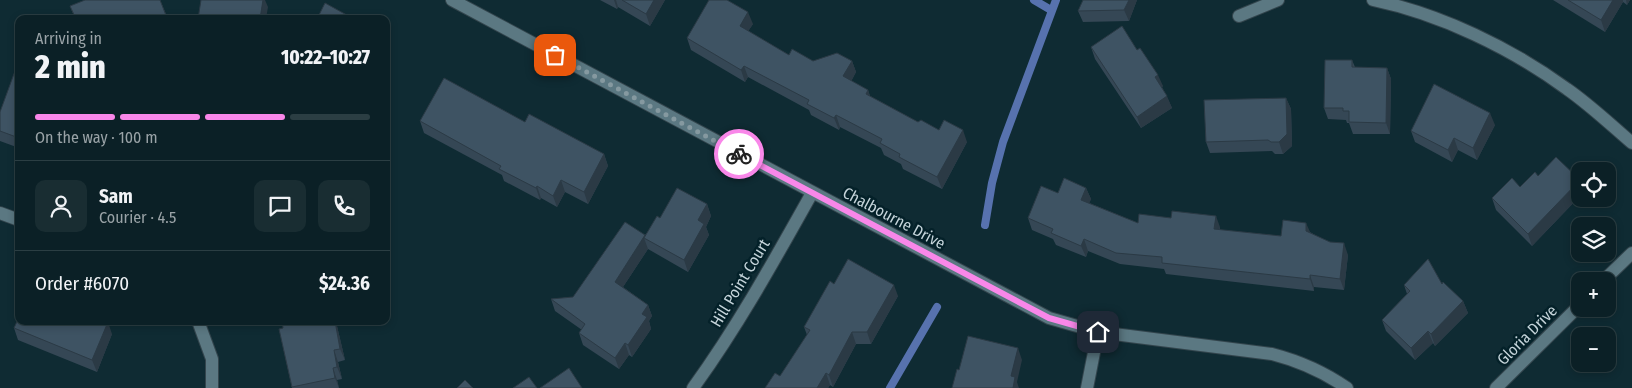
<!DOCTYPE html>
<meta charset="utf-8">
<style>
body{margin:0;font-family:"Fira Sans Condensed",sans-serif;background:#192d32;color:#f1f3f6;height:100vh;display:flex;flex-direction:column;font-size:19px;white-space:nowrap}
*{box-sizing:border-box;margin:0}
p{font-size:16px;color:#9aa3a7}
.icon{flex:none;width:28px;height:28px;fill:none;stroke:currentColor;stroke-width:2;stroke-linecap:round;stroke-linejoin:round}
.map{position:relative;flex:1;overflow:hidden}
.sheet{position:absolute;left:15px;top:15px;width:375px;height:310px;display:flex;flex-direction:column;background:#0b2026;border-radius:10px;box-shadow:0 2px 8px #0003,0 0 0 1px #2b3e43}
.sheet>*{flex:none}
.tools{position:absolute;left:1571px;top:162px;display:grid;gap:10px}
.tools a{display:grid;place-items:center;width:45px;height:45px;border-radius:10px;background:#0b2026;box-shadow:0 2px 8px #0003,0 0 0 1px #2b3e43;font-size:25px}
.pin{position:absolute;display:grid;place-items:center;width:42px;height:42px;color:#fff;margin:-21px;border-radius:10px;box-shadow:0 2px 8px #0006}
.courier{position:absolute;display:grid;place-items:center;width:50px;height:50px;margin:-25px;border:4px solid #f987e9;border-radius:50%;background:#fff;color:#222;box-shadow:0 1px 6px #0007}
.summary em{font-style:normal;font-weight:800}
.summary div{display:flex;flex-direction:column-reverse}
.summary{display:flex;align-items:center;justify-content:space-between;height:85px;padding:0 20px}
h1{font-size:32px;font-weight:800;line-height:38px}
.bar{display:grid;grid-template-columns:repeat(4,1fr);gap:8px 5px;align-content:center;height:60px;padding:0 20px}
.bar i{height:6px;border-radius:4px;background:#2b3e43}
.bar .on{background:#f987e9}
.bar p{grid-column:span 4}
.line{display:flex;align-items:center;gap:12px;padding:0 20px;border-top:1px solid #2b3e43}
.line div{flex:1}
.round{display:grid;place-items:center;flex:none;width:52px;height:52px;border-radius:10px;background:#192d32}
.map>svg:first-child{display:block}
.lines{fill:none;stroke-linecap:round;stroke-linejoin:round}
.stream{stroke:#5772ae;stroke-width:8}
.minor-casing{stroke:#33454d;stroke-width:14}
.minor{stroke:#5b7882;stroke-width:12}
.wall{fill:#354755}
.shaded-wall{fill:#2b3a45}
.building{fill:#3e5363;stroke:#2b3a45}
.done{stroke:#8599a0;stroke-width:5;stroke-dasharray:0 9}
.route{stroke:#f987e9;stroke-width:6}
.labels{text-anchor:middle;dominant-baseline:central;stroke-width:5;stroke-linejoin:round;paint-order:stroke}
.street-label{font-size:16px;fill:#c5d4da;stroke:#042129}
</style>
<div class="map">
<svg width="1632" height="388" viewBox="0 0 1632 388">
<rect width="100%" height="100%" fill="#0f2b33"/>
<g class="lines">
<path class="stream" d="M1034 0 1051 10
M985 225 992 183 1003 142 1056 0
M890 388 937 307"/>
<g class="minor-casing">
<path id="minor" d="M452 0 1049 318 1098 332 1272 354C1299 361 1324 372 1347 388
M1373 0C1440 14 1511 48 1567 89 1590 105 1611 125 1632 143
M1239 16 1278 0
M0 213 19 220
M1603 281 1632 253
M198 321 212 359V388
M693 388C738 326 775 259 812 193
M1087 388 1098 332
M1496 388 1580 305"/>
</g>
<use href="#minor" class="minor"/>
</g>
<path class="wall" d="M160 0 168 19H75L70 6Z
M600 0H665L650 26 618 7 617 9Z
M1137 0 1129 21 1083 22 1078 11Z
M1553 0H1630L1627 5 1623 2 1605 32Z
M753 24 748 31 789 55 813 61H852L856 72 851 81 868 90 870 96 918 122 967 142 942 189 903 169 901 164 884 155 881 148 840 127 839 130 811 115 809 110 748 77 745 82 691 50 687 38Z
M1091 47 1163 86 1162 87 1172 108 1141 128 1095 59Z
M1352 60 1355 67 1387 68 1391 79 1390 134H1353L1349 123H1347L1346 120 1328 119 1324 108Z
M19 65V148L0 141V112Z
M1286 98 1291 109 1292 146 1283 154H1275L1272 151 1210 153 1206 142Z
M420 121 525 122 604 154 608 166 588 204 565 192 557 207 541 198 540 200 504 181 502 175 424 133Z
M1495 125 1477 160 1458 150 1452 162 1415 142 1411 131Z
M1538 176 1580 180V196L1532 246 1496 210 1492 198 1520 187Z
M1086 188 1091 199 1089 203 1138 223 1220 227V230L1281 236 1310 232 1348 255 1344 290 1314 287V291L1166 274 1164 269 1120 264 1088 251 1086 257 1056 245 1053 239 1032 230 1028 218 1058 193Z
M707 204 711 216 706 227 709 235 688 272 648 249 623 287 648 305 652 316 649 321 651 329 632 357 629 355 619 369 583 345 579 333 582 330 555 311 551 299 573 297 645 235 660 218Z
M834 284 898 296 871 344H856L833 387 830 385 828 388H765L780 376 807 335 804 327Z
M1442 284 1463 301 1468 313 1435 346 1433 343 1415 360 1386 331 1382 320 1407 294 1404 285Z
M337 326 345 360 338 362 342 379 337 380 339 388H292L279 329Z
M14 328 112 334 97 372 18 340Z"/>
<path class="shaded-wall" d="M263 0H265L268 7 266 19H260Z
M614 0H616L618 7 617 9Z
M654 0H665L650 26 646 14Z
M1129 0H1137L1129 21 1124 10Z
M1613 0H1623V2L1605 32 1601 20Z
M1626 0H1630L1627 5Z
M748 12 753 24 744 38 740 26Z
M386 39 389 46 386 51Z
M852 61 856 72 848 88 843 76Z
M744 66 748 77 745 82 741 70Z
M1387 68 1391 79 1390 134 1386 123Z
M1158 75 1163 86 1159 89 1155 77Z
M868 90 872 102 866 94Z
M1167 96 1172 108 1141 128 1137 117Z
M1286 98 1291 109 1292 146 1283 154 1279 142Z
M1490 113 1495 125 1477 160 1473 148Z
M836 115 840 127 839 130 834 118Z
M963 130 967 142 942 189 937 177Z
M1454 138 1458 150 1452 162 1448 150Z
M604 154 608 166 588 204 584 192Z
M561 180 565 192 557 207 553 196Z
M1580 180V196L1532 246 1528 234Z
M537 186 541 198 540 200 536 188Z
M1086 188 1091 199 1086 212 1081 200Z
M707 204 711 216 706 227 709 235 688 272 684 260 698 220Z
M1216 216 1220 227 1218 241 1214 229Z
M1306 223 1311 234 1306 231Z
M645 235 644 238 648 249 619 293 615 282Z
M1084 239 1088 251 1086 257 1081 246Z
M1344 243 1348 255 1344 290 1340 279Z
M1310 275 1314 287V291L1310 279Z
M894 285 898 296 871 344 867 332Z
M1463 301 1468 313 1435 346 1431 334Z
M648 305 652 316 649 321 651 329 632 357 628 345 642 314Z
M335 321H336L337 326 345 360 340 349Z
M108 322 112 334 97 372 92 360Z
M1428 331 1433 343 1415 360 1411 348Z
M852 332 856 344 833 387 829 375Z
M625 343 629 355 619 369 615 358Z
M1018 348 1022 360 1017 382 1019 388H1013L1011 376Z
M334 350 338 362 342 379 337 367Z
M333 368 337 380 339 388 335 378Z
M826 373 830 385 828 388H817Z"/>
<path class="building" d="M85 0H160L167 18 145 15 147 19H76L70 6Z
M201 0H263L260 19H198Z
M622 0H654L646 14Z
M709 0H727L748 12 740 26 789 55 792 49 813 61 837 53 852 61 843 76 868 90 866 94 918 122 921 120 939 130 944 120 963 130 937 177 899 157 900 154 880 143 882 139 836 115 834 118 807 104 809 100 744 66 741 70 687 38Z
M1083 0H1129L1124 10 1078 11Z
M1568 0H1613L1601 20Z
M325 3 354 19H317Z
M1122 26 1137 50 1140 48 1158 75 1155 77 1167 96 1137 117 1091 47Z
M1325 60H1352V67L1387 68 1386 123 1349 122V111H1343V108H1324Z
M19 65V138L0 131V112L15 71 16 72Z
M444 78 525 122 529 114 604 154 584 192 561 180 553 196 537 186 536 188 499 169 501 166 420 121Z
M1434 84 1490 113 1473 148 1454 138 1448 150 1411 131Z
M1286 98 1287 134 1279 142H1271L1268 140 1206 142 1204 100Z
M1556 157 1580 180 1528 234 1492 198 1512 178 1520 187 1535 172 1538 176Z
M1064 178 1086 188 1081 200 1138 223 1139 214 1171 218 1172 211 1216 216 1214 229 1281 236 1283 220 1306 223V231L1330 242 1344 243 1340 279 1310 275V279L1162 263V257L1116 253 1084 239 1081 246 1051 233 1053 229 1028 218 1041 186 1058 193Z
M677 188 707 204 698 220 704 224 684 260 644 238 657 216 660 218Z
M625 222 645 235 615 282 648 305 642 314 647 317 628 345 625 343 615 358 579 333 585 324 551 299 573 297Z
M848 259 894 285 867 332H852L829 375 826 373 817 388H765L775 373 780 376 810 330 804 327 830 281 834 284Z
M1428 259 1442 284 1443 282 1463 301 1431 334 1428 331 1411 348 1382 320 1410 291 1404 285Z
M19 317V321H105L108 322 92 360 14 328Z
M282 321H335L340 349 334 350 337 367 333 368 335 378 292 387 279 329 283 328Z
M968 336 1018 348 1011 376 1015 377 1013 388H952L957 369 959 370Z
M569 368 582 388H540Z
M529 377 537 388H513Z
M465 380 473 388H457Z"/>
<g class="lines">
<path class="done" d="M555 55 739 154"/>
<path class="route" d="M739 154 1049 318 1098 332"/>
</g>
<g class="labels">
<g class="street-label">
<text transform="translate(894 218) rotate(28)">Chalbourne Drive</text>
<text transform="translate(740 283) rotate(-59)">Hill Point Court</text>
<text transform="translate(1527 335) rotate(-45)">Gloria Drive</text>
</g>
</g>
</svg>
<div class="tools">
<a><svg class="icon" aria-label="locate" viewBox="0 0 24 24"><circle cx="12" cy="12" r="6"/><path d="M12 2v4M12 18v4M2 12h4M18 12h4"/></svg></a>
<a><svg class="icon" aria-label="layers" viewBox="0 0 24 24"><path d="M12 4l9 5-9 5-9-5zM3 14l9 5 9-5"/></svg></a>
<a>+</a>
<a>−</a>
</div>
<div class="pin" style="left:555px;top:55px;background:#ea580c"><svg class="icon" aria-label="bag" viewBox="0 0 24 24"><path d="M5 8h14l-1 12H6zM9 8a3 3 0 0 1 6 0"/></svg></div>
<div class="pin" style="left:1098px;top:332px;background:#1f2937"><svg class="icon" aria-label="home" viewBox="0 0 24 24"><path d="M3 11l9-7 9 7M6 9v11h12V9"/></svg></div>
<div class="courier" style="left:739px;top:154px"><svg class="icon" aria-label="bike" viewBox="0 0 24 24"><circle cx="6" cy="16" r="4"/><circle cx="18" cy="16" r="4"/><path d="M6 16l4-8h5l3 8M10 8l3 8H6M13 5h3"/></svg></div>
<section class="sheet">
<div class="summary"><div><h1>2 min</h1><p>Arriving in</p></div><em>10:22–10:27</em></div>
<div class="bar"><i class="on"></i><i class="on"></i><i class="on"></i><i></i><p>On the way · 100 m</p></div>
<div class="line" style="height:90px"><a class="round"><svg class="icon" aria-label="person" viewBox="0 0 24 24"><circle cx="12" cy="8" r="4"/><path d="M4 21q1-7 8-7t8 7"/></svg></a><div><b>Sam</b><p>Courier · 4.5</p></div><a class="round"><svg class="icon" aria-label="chat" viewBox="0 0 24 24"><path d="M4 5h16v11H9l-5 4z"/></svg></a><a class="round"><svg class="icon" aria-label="phone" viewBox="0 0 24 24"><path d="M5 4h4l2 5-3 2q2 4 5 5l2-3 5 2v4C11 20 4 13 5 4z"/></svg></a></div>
<div class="line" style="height:65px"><div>Order #6070</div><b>$24.36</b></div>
</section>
</div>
